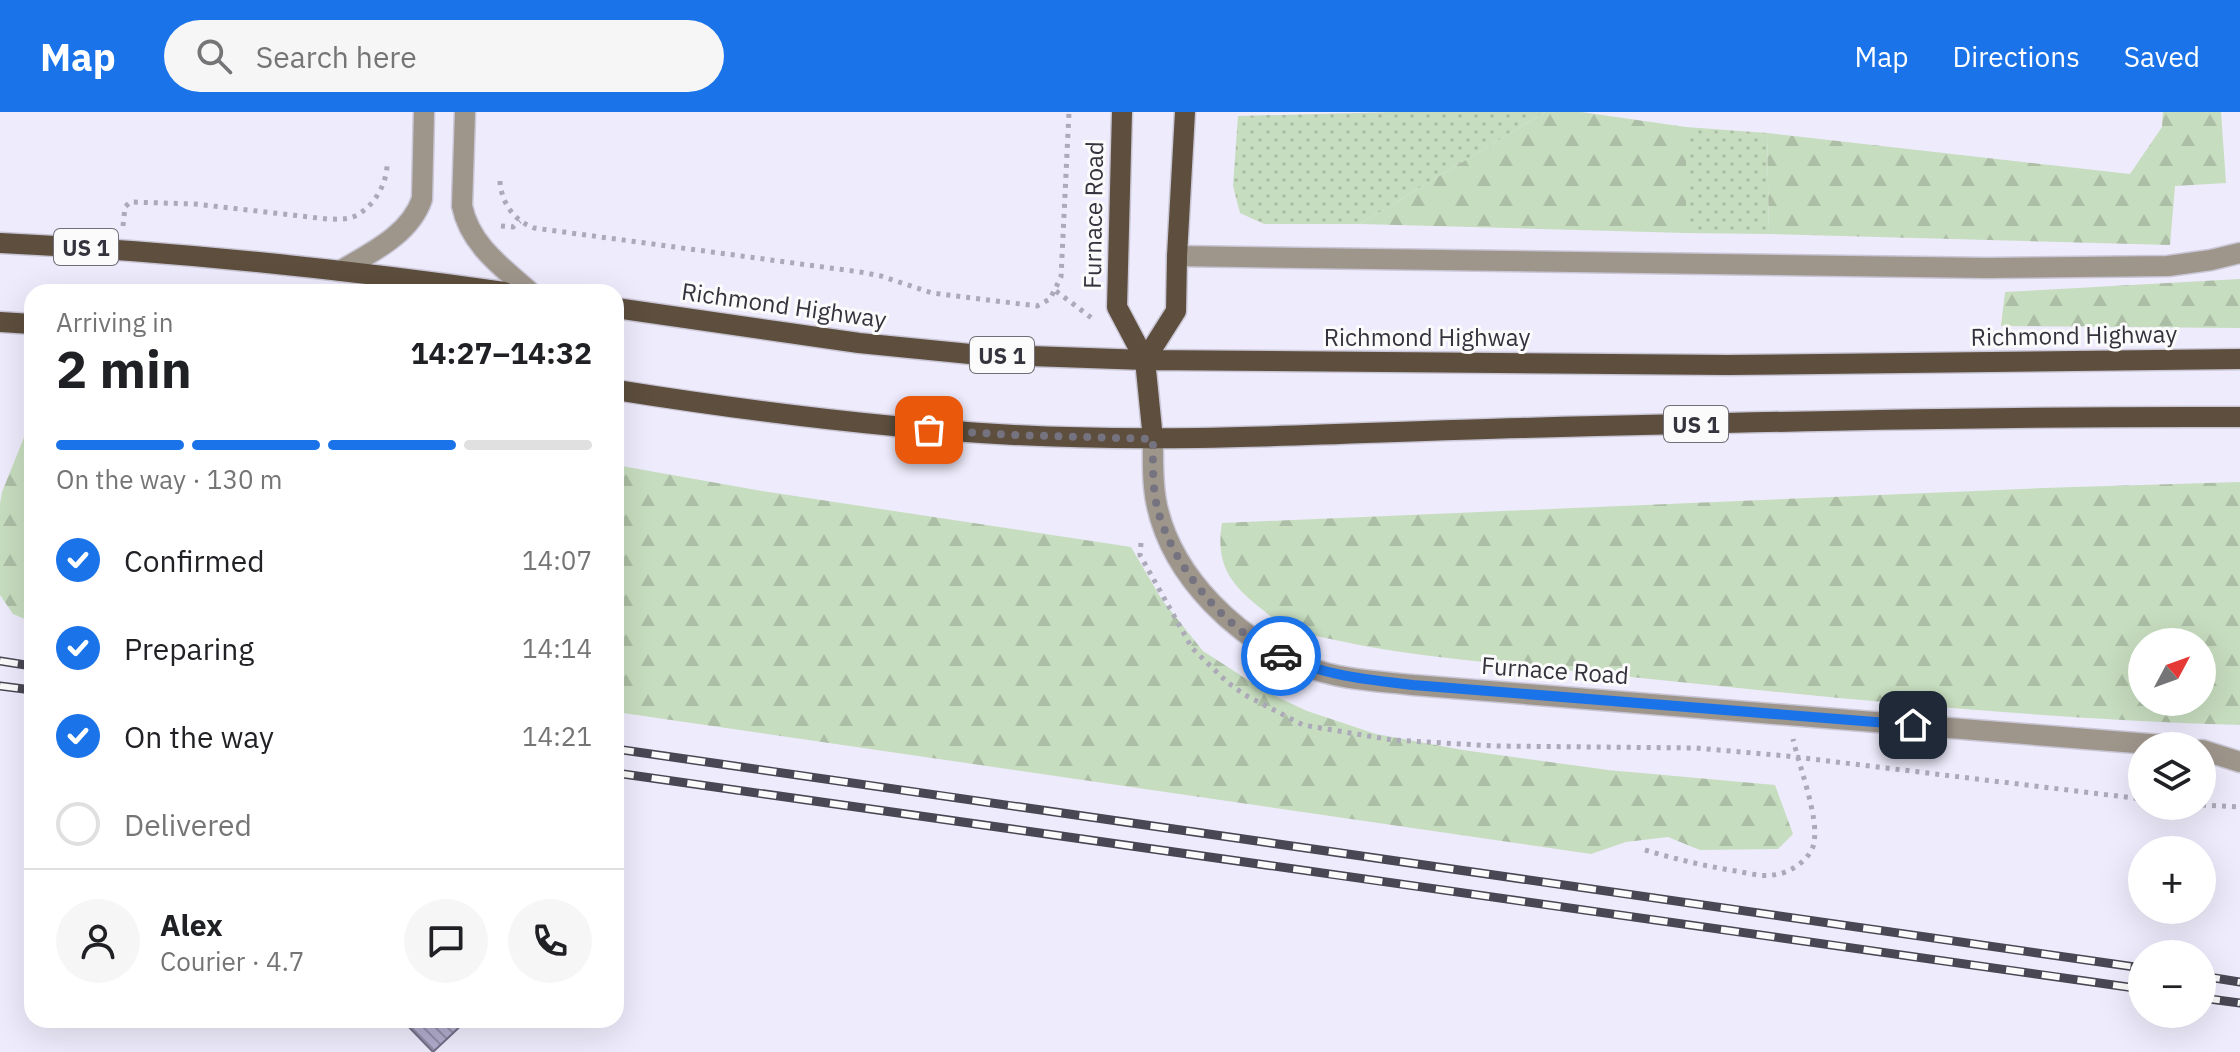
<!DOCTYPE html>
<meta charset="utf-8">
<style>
body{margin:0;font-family:"IBM Plex Sans",sans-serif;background:#f6f6f6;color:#202124;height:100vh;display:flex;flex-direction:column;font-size:30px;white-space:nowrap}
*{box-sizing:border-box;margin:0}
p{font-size:26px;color:#757577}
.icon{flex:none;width:44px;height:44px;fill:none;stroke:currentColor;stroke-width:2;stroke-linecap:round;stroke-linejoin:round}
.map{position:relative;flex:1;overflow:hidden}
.sheet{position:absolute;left:24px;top:172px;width:600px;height:744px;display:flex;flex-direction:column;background:#fff;border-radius:24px;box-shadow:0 8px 32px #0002}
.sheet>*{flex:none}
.needle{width:52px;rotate:49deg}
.buttons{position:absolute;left:2128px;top:516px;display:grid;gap:16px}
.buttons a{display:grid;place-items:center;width:88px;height:88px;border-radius:50%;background:#fff;box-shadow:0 8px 32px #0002;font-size:40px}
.pin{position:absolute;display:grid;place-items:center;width:68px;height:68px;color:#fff;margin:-34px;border-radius:16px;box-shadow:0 4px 12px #0006}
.courier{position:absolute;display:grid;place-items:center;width:80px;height:80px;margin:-40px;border:6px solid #1a73e8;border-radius:50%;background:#fff;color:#222;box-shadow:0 2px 10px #0007}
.summary em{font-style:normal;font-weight:700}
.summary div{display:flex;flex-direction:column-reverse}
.summary{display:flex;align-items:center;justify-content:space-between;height:136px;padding:0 32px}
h1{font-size:52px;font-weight:700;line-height:60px}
.bar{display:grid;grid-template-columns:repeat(4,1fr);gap:12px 8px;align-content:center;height:96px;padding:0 32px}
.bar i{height:10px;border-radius:6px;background:#e0e0e0}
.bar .selected{background:#1a73e8}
.bar p{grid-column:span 4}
.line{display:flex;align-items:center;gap:20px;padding:0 32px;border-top:2px solid #e0e0e0}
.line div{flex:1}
.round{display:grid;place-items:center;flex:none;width:84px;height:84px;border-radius:42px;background:#f6f6f6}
ol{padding:0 32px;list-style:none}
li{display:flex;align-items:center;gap:24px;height:88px}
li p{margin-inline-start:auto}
li .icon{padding:8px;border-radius:50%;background:#1a73e8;color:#fff;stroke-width:4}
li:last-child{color:#757577}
li i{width:44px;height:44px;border:4px solid #e0e0e0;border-radius:50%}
header{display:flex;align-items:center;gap:48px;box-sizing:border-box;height:112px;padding:0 40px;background:#1a73e8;color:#fff}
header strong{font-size:38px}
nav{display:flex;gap:44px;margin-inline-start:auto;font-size:28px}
.search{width:560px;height:72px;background:#f6f6f6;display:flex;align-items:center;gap:20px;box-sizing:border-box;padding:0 28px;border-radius:44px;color:#757577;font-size:30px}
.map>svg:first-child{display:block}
.grass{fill:url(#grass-dots)}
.forest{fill:url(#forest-firs);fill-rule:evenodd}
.building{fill:url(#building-back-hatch);stroke:#736e87;stroke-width:2}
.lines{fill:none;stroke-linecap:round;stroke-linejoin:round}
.minor-casing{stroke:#c9c6d6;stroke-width:23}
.major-casing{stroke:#c9c6d6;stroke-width:23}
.path{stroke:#aca9b8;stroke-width:5;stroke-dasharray:4 6;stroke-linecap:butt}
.minor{stroke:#9e958b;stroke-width:20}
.major{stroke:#5d4e3d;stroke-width:20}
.rail-casing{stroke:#494753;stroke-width:9}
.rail{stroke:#fbfbfb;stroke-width:6;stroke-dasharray:18;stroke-linecap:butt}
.done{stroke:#767380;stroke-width:8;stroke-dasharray:0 14.4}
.route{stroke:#1a73e8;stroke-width:10}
.labels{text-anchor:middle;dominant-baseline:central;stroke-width:6;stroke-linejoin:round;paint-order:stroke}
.shield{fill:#fbfbfb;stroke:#706f77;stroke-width:2}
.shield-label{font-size:22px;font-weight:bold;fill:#35333e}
.street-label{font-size:24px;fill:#35333e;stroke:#fbfbfb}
</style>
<header>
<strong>Map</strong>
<div class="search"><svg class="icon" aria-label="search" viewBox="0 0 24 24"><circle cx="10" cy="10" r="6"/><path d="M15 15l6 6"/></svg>Search here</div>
<nav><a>Map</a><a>Directions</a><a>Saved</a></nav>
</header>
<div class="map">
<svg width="2240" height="940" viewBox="0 0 2240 940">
<defs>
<pattern id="grass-dots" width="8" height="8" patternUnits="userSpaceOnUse" patternTransform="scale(2)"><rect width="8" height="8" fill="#c7ddbf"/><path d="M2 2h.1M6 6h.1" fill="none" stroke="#acbea5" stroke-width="1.8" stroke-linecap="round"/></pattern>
<pattern id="forest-firs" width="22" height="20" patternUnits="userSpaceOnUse" patternTransform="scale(2)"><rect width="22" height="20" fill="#c7ddbf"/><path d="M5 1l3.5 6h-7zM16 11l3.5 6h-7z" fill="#acbea5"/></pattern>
<pattern id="building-back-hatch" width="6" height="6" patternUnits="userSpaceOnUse" patternTransform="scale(2)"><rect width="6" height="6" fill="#b2accd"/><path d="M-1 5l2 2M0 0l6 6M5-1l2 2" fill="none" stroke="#928da8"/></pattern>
</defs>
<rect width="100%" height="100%" fill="#eeebfc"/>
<path class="grass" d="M1393 0H1545L1360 112H1264L1240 101 1233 74 1238 4Z
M1686 15 1767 21 1769 122 1686 121Z"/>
<path class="forest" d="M1545 0H1581L1686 15V121L1360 112Z
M2163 0H2221L2226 71 2175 74 2170 133 1769 122 1767 21 2130 62 2162 15Z
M2240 167V216L2001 214 2005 180Z
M32 312V510L13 502 0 483V392L2 380 27 318Z
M616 353 762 379 1131 435 1162 488 1203 539 1265 579 1307 599 1376 622 1463 638 1608 658 1775 673 1793 722 1778 737 1700 738 1668 725 1626 730 1591 742 616 600Z
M2240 370V613C2008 606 1776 580 1545 556 1477 549 1408 544 1340 529 1322 525 1299 522 1282 513 1276 509 1269 503 1263 498 1231 473 1215 453 1222 411L2043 376ZM2202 530V590H2142V530Z"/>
<path class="building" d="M402 908H467L433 940Z"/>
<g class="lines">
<g class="minor-casing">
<path id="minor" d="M465 0 462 94C470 133 502 155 530 180
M1177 144 1987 156 2168 154 2211 148 2240 141
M340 159C370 141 410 123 422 87L424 0
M1153 327C1153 348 1152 372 1157 394 1173 466 1238 528 1305 554 1339 568 1377 569 1413 573L2174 634
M2202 638 2240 650"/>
</g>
<g class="major-casing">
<path id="major" d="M1122 0 1117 195 1145 248 1153 327
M0 131C169 139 337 156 504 180
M616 196 859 231 970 242 1145 248 1727 253 2240 247
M0 210 32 212
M1145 248 1176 199 1177 144 1185 0
M616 278C748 299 880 316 1014 323 1183 332 1352 320 1521 316 1760 310 2000 304 2240 305"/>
</g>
<path class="path" d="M500 69C501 90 514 109 534 116L860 160 881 164 932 181 1037 194 1050 187 1061 165 1069 0
M123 114 125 95 130 90 195 92 327 107C336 107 345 108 353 105 373 96 386 74 387 54
M501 114 513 115 520 109
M1056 179 1093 207
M1141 431 1140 443 1192 536 1227 570 1245 583 1303 613 1392 628 1495 634 1696 636 1787 644 2142 687
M2202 693 2240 695
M1645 738C1675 747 1705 754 1736 759 1748 761 1761 765 1773 763 1789 762 1812 747 1814 730 1819 705 1799 654 1793 627"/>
<use href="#minor" class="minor"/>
<use href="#major" class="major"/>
<g class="rail-casing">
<path id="rail" d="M0 549 32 554
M0 574 32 578
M616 637 2142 856
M616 661 2142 877
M2202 864 2240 870
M2202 886 2240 891"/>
</g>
<use href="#rail" class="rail"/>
</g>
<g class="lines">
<path class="done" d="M929 318 1016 323 1153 327C1153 349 1152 373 1157 395 1172 454 1226 519 1281 544"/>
<path class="route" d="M1281 544C1328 564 1363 567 1413 573L1913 613"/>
</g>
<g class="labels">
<g class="shield">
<rect x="54" y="117" width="64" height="36" rx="6"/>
<rect x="970" y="225" width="64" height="36" rx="6"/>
<rect x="1664" y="294" width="64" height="36" rx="6"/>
</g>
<g class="shield-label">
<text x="86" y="135">US 1</text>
<text x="1002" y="243">US 1</text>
<text x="1696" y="312">US 1</text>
</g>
<g class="street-label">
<text transform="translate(1093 103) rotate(-89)">Furnace Road</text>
<text transform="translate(784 193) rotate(8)">Richmond Highway</text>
<text transform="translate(2074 223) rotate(-1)">Richmond Highway</text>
<text x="1427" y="225">Richmond Highway</text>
<text transform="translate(1555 558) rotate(4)">Furnace Road</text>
</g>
</g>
</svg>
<div class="buttons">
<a><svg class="needle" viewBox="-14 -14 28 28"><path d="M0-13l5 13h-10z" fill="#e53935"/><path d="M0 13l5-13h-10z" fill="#757577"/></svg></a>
<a><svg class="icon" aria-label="layers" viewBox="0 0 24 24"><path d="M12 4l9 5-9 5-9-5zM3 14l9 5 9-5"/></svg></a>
<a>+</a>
<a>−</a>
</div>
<div class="pin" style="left:929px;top:318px;background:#ea580c"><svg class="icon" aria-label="bag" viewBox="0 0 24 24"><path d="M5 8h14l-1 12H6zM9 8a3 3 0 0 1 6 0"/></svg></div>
<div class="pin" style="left:1913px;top:613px;background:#1f2937"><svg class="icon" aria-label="home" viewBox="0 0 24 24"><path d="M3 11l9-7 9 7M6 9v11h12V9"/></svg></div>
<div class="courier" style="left:1281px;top:544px"><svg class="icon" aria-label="car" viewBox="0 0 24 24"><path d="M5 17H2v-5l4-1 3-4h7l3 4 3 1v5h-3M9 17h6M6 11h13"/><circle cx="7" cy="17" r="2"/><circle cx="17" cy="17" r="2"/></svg></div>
<section class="sheet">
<div class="summary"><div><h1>2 min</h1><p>Arriving in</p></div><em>14:27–14:32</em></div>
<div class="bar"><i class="selected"></i><i class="selected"></i><i class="selected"></i><i></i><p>On the way · 130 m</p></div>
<ol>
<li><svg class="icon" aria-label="check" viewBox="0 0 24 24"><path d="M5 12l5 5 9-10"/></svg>Confirmed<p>14:07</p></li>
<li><svg class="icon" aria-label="check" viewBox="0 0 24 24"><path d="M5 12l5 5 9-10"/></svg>Preparing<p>14:14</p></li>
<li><svg class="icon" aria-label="check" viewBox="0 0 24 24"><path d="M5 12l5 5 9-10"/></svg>On the way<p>14:21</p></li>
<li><i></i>Delivered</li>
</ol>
<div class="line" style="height:144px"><a class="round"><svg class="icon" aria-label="person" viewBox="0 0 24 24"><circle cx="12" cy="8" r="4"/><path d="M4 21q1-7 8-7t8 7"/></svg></a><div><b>Alex</b><p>Courier · 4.7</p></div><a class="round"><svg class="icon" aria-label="chat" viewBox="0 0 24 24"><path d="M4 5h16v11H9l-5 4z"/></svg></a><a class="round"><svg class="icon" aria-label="phone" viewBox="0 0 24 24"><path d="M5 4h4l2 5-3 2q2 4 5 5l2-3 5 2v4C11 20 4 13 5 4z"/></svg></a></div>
</section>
</div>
